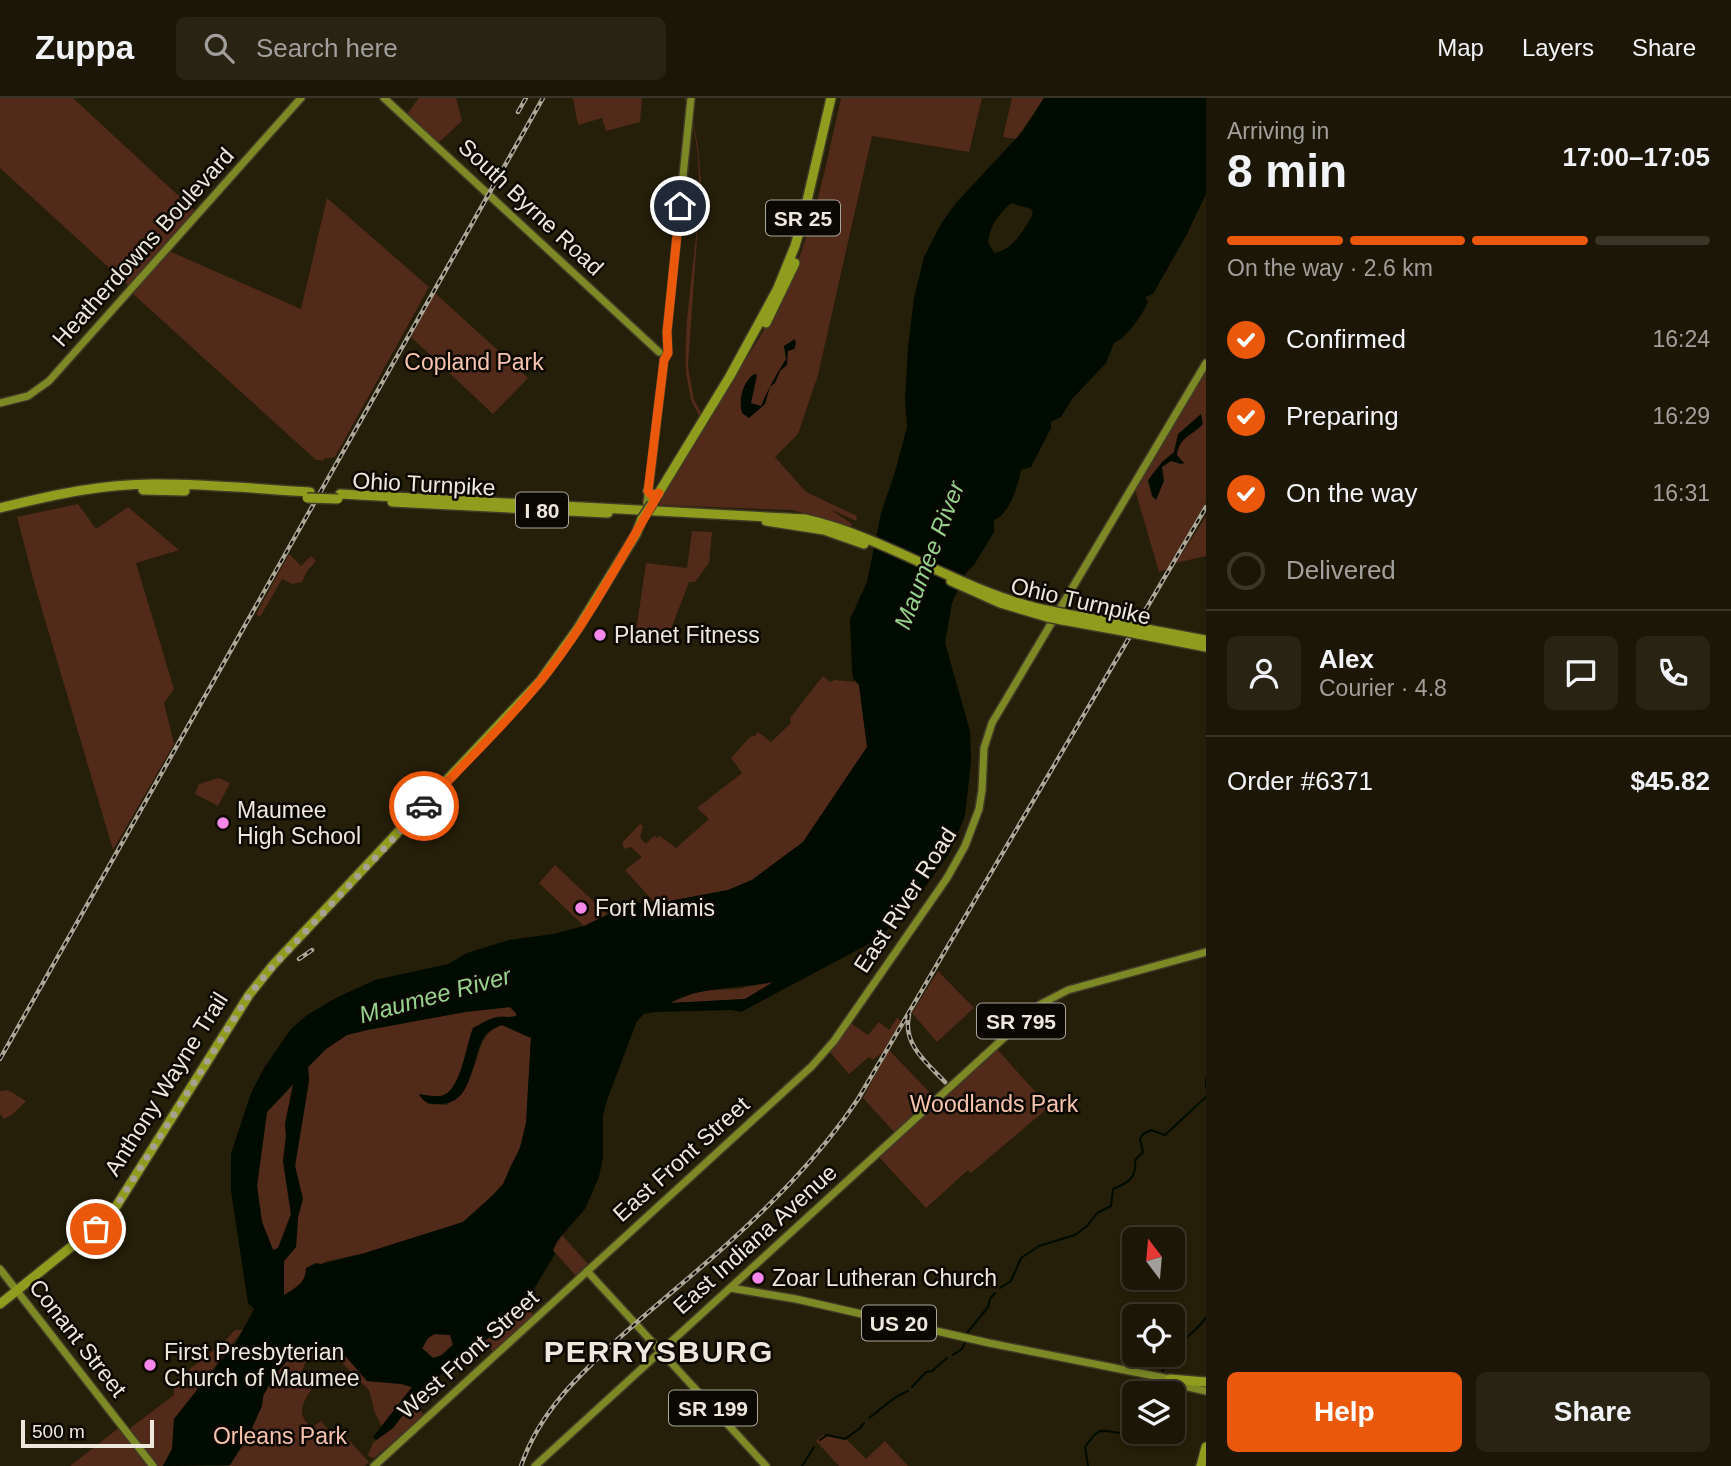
<!DOCTYPE html>
<meta charset="utf-8">
<style>
body{margin:0;font-family:Helvetica,sans-serif;background:#292314;color:#f1f3f6;height:100vh;display:flex;flex-direction:column;font-size:26px;white-space:nowrap}
*{box-sizing:border-box;margin:0}
p{font-size:23px;color:#a09f9b}
.icon{flex:none;width:38px;height:38px;fill:none;stroke:currentColor;stroke-width:2;stroke-linecap:round;stroke-linejoin:round}
.map{position:relative;flex:1;overflow:hidden}
.drawer{display:flex;flex-direction:column;background:#1c1606;width:525px}
.drawer>*{flex:none}
.needle{width:46px;rotate:344deg}
.tools{position:absolute;left:1122px;top:1129px;display:grid;gap:14px}
.tools a{display:grid;place-items:center;width:63px;height:63px;border-radius:10px;background:#1c1606;box-shadow:0 4px 10px #0003,0 0 0 2px #3a3528;font-size:35px}
.scale{position:absolute;left:21px;bottom:18px;width:133px;box-sizing:border-box;padding-left:7px;border:4px solid #ede8db;border-top:0;font-size:19px;line-height:24px;white-space:nowrap;color:#ede8db;-webkit-text-stroke:5px #0b0802;paint-order:stroke}
.pin{position:absolute;display:grid;place-items:center;width:60px;height:60px;color:#fff;margin:-30px;border:4px solid #fff;border-radius:50%;box-shadow:0 2px 7px #0007}
.courier{position:absolute;display:grid;place-items:center;width:70px;height:70px;margin:-35px;border:5px solid #ea580c;border-radius:50%;background:#fff;color:#222;box-shadow:0 2px 9px #0007}
.overview em{font-style:normal;font-weight:600}
.overview div{display:flex;flex-direction:column-reverse}
.overview{display:flex;align-items:center;justify-content:space-between;height:119px;padding:0 21px}
h1{font-size:46px;font-weight:600;line-height:52px}
.bar{display:grid;grid-template-columns:repeat(4,1fr);gap:10px 7px;align-content:center;height:84px;padding:0 21px}
.bar i{height:9px;border-radius:5px;background:#3a3528}
.bar .current{background:#ea580c}
.bar p{grid-column:span 4}
.line{display:flex;align-items:center;gap:18px;padding:0 21px;border-top:2px solid #3a3528}
.line div{flex:1}
.round{display:grid;place-items:center;flex:none;width:74px;height:74px;border-radius:10px;background:#292314}
ol{padding:0 21px;list-style:none}
li{display:flex;align-items:center;gap:21px;height:77px}
li p{margin-inline-start:auto}
li .icon{padding:7px;border-radius:50%;background:#ea580c;color:#fff;stroke-width:4}
li:last-child{color:#a09f9b}
li i{width:38px;height:38px;border:4px solid #3a3528;border-radius:50%}
.button{display:flex;gap:14px;margin-top:auto;padding:14px 21px}
.button a{flex:1;height:80px;border-radius:10px;background:#ea580c;color:#fff;font-size:28px;font-weight:600;line-height:80px;text-align:center}
.button a+a{background:#292314;color:#f1f3f6}
header{display:flex;align-items:center;gap:42px;box-sizing:border-box;height:98px;padding:0 35px;background:#1c1606;border-bottom:2px solid #3a3528}
header strong{font-size:33px}
nav{display:flex;gap:38px;margin-inline-start:auto;font-size:24px}
.search{width:490px;height:63px;background:#292314;display:flex;align-items:center;gap:18px;box-sizing:border-box;padding:0 24px;border-radius:10px;color:#a09f9b;font-size:26px}
main{display:flex;flex:1;min-height:0}
.map>svg:first-child{display:block}
.green{fill:#522a19}
.water{fill:#000b00;fill-rule:evenodd}
.lines{fill:none;stroke-linecap:round;stroke-linejoin:round}
.stream{stroke:#000b00;stroke-width:2}
.major-casing{stroke:#413a26;stroke-width:10}
.highway-casing{stroke:#413a26;stroke-width:12}
.major{stroke:#7c8925;stroke-width:7}
.highway{stroke:#8e9d1d;stroke-width:9}
.rail-casing{stroke:#aca797;stroke-width:4.5}
.rail{stroke:#0b0802;stroke-width:2;stroke-dasharray:5;stroke-linecap:butt}
.highway-bridge-casing{stroke:#413a26;stroke-width:12;stroke-linecap:butt}
.highway-bridge{stroke:#8e9d1d;stroke-width:9}
.done{stroke:#a7a191;stroke-width:7;stroke-dasharray:0 12.6}
.route{stroke:#ea580c;stroke-width:9}
.poi-dot{fill:#f688ec;stroke:#0b0802;stroke-width:2.5}
.labels{text-anchor:middle;dominant-baseline:central;stroke-width:5;stroke-linejoin:round;paint-order:stroke}
.shield{fill:#0b0802;stroke:#a9a59a;stroke-width:2}
.shield-label{font-size:21px;font-weight:bold;fill:#ede8db}
.street-label{font-size:23px;fill:#ede8db;stroke:#0b0802}
.park-label{font-size:23px;fill:#f9c4ae;stroke:#0b0802}
.poi-label{font-size:23px;fill:#ede8db;stroke:#0b0802;text-anchor:start}
.water-label{font-size:24px;font-style:italic;fill:#97d28d;stroke:#0b0802}
.district-label{font-size:30px;font-weight:bold;letter-spacing:2px;fill:#ede8db;stroke:#0b0802}
</style>
<header>
<strong>Zuppa</strong>
<div class="search"><svg class="icon" aria-label="search" viewBox="0 0 24 24"><circle cx="10" cy="10" r="6"/><path d="M15 15l6 6"/></svg>Search here</div>
<nav><a>Map</a><a>Layers</a><a>Share</a></nav>
</header>
<main>
<div class="map">
<svg width="1206" height="1368" viewBox="0 0 1206 1368">
<rect width="100%" height="100%" fill="#251e08"/>
<path class="green" d="M0 0H73L195 113 129 188 0 70Z
M419 0H456L462 23 438 45 407 16Z
M573 0H642L640 24 606 33 602 20 578 27Z
M684 0 694 8 692 19 698 49 701 84 688 268 694 302 706 323C732 280 762 241 784 195 814 133 826 66 841 0H982L969 54 872 38 818 277 798 336 775 359 806 394 857 418 856 423 830 411 852 426 850 430 817 418 791 412 659 407 666 392 704 328 691 302 686 275C681 186 719 85 684 0Z
M1012 0H1044L1016 41 1003 39Z
M327 100 429 189 335 359 323 361V365L322 362H316L131 194 169 153 301 211Z
M435 195 528 280 493 316 411 239Z
M1206 268V404L1167 471 1159 474 1134 388Z
M78 406 96 431 128 409 179 452 136 465 174 591 164 605 174 646 113 752 35 488 17 419Z
M1206 418V458L1176 465Z
M692 433 712 434 709 465 695 484H689L666 544 650 534 636 533 646 465 687 470Z
M289 456 301 468 311 458 316 463 307 473 302 484 292 486 282 481 260 519 256 516Z
M823 578 830 584 835 582 856 584 859 587 867 649 803 744 752 782 728 792 670 803H653L625 772 642 759 631 749 624 751 622 745 640 726 643 728 640 740 646 746 654 738 658 740 660 738 676 750 709 721 697 710 742 675 731 660 750 639 755 638 758 634 771 644 791 625 790 620Z
M219 680 230 685 218 708 195 696 199 686Z
M555 767 608 817 584 828 539 785Z
M938 873 974 910 937 944 912 915Z
M774 884 745 901 670 905 699 893 736 891Z
M510 909 516 915V918C509 920 504 918 497 919 488 921 481 926 473 930 466 947 461 994 441 998 435 999 425 997 419 997L428 1006 447 1007C455 997 466 987 471 976 482 955 477 937 502 927L531 940 526 1025 520 1050 511 1068 503 1086 493 1097 463 1124 365 1155 328 1163 321 1166 300 1186 284 1197V1163L296 1149 298 1119 303 1101 295 1068 309 983 308 969 326 951 347 937 367 932 465 914Z
M897 920 901 923 882 955 872 962 869 959 849 976 829 953 849 924 868 937 879 924 889 932Z
M997 951 1049 1009 971 1075 968 1072 926 1110 879 1059Z
M889 952 934 999 895 1035 863 1000Z
M294 986 285 1026 286 1038 283 1063 291 1117 278 1151 273 1152 262 1124 257 1088 267 1014Z
M8 992 26 1003 13 1016 4 1021 0 1016V993Z
M562 1137 588 1166 575 1181 576 1178 553 1152Z
M523 1205 534 1218 494 1255 485 1243C501 1230 505 1218 523 1205Z
M235 1232H243L174 1321 172 1351 163 1368H70L120 1329 125 1334 174 1297 173 1284 223 1245Z
M433 1236 450 1237 453 1246 440 1258 433 1260 422 1251 428 1240Z
M318 1250 342 1254 367 1283 401 1286 413 1290 382 1329 375 1315 369 1292 337 1260 323 1257 305 1265 300 1280 311 1292C301 1307 297 1317 312 1330L321 1323 329 1333 339 1339 343 1336 369 1364 365 1368H228L263 1303V1298C276 1274 288 1252 318 1250Z
M411 1306 425 1317 374 1360 370 1359 368 1357 373 1345 393 1330Z
M823 1337 846 1341 866 1361 885 1343 908 1368H839L816 1343Z"/>
<path class="water" d="M1044 0H1206V96L1187 136 1153 196 1145 199 1148 203C1144 216 1126 240 1114 245L1106 265 1072 301 1061 319 1051 324V330L1031 369 1021 372C1018 388 1009 417 994 422V434L974 467 966 475 952 505 945 545 970 633 971 663 965 718 949 756 912 807 878 841 741 914 732 912 655 914 644 916 637 923 607 1002 603 1018V1059L599 1079 585 1111 557 1143 553 1152 555 1156 532 1194 504 1221 499 1232 424 1289 393 1330 376 1342 373 1339 412 1289 402 1286 367 1283 342 1254 318 1250 307 1251 293 1256 274 1278 263 1298 262 1308 248 1339 230 1367 163 1368 172 1351 174 1321 237 1243 254 1211 248 1205 231 1093V1056L251 995 264 970 291 931 307 917 336 900 375 882 448 866 467 855 509 842 553 836 584 828 631 805 670 803 728 792 752 782 803 744 867 649 859 587 853 580 852 571 850 521 867 484 881 415 895 374 907 329 905 301 908 249 914 200 924 159 941 126 955 106 1023 33ZM1011 105 1031 111 1033 115C1026 130 1012 153 994 155L988 144C990 127 999 116 1011 105ZM773 884 745 901 671 905C691 890 744 890 773 884ZM510 909 516 915V918C508 920 503 918 497 919 488 921 481 926 473 930 466 947 461 994 441 998 435 999 425 997 419 996 423 1004 428 1006 437 1006 474 1008 470 963 484 939 489 932 494 930 502 927L531 940 526 1025 520 1050 511 1068 503 1086 493 1097 463 1124 365 1155 321 1166 316 1165 306 1170C306 1184 296 1191 284 1197V1163L296 1149 298 1119 303 1101 295 1068 309 983 308 969 326 951 347 937 367 932 465 914ZM293 986 285 1026 286 1038 283 1063 291 1116 278 1150 273 1152 262 1124 257 1088 267 1014ZM435 1236 450 1237 453 1247 442 1257 433 1260 422 1250 428 1240Z
M795 241 796 246 794 251 788 253 787 267 780 273 775 285 770 289 765 306 749 320 742 315C738 301 743 284 754 276L757 277 751 305 761 308C769 289 776 277 786 261L784 248Z
M1201 316 1203 326C1193 337 1179 339 1177 357L1184 365 1181 366 1171 363 1162 369 1164 383 1156 402 1152 398 1148 382 1162 364 1174 354 1178 336Z"/>
<g class="lines">
<path class="stream" d="M1206 981V990
M1000 1190 1011 1183 1021 1160 1039 1148 1075 1137 1087 1128 1097 1115 1111 1108 1113 1091C1128 1085 1137 1080 1135 1062L1143 1054 1140 1041 1143 1036 1151 1032 1165 1037 1206 999
M967 1235 988 1209 990 1201 995 1195
M1172 1256C1181 1241 1198 1233 1206 1219
M953 1257 962 1251 965 1244
M1162 1274 1168 1263
M912 1289 926 1274 932 1273 947 1260
M1151 1295 1156 1285
M869 1320C882 1311 893 1298 908 1293
M1125 1326 1134 1319
M820 1342 827 1337 845 1341 859 1331 864 1325
M802 1368 814 1349
M1088 1368 1085 1349C1099 1329 1098 1332 1120 1335"/>
<g class="major-casing">
<path id="major" d="M384 0 659 254
M0 305 28 298 49 283 301 0
M647 405 664 262 668 255 667 234 691 0
M0 1171 153 1368
M587 1173 766 1368
M730 1190 796 1201 989 1245 1175 1282
M1170 1285 1206 1293
M374 1368 812 968 834 943 947 780 965 748 979 711 982 692 984 650 992 625 1206 265
M535 1368 1041 906 1068 892 1206 854"/>
</g>
<g class="highway-casing">
<path id="highway" d="M766 225 795 165
M143 392 185 393
M648 393 652 398 659 395
M340 396 805 421C890 440 967 497 1051 513
M392 404 608 415
M652 406 730 278 777 192 795 148 803 120 831 0
M0 410C52 397 105 385 159 386 209 386 260 391 310 394
M766 423 824 432 864 446
M951 483 1000 505 1047 519
M1066 516 1127 527
M1062 522 1123 533
M1141 530 1206 542
M1138 536 1206 549
M0 1206 107 1120 117 1107 249 897 273 867 540 583 578 530 636 436 642 421
M1170 1281 1206 1284
M1201 1368 1206 1349"/>
</g>
<use href="#major" class="major"/>
<use href="#highway" class="highway"/>
<g class="rail-casing">
<path id="rail" d="M518 14 526 0
M299 861 312 852
M909 917C902 946 927 965 945 984
M0 961 543 0
M521 1368C539 1315 577 1279 617 1242 649 1213 682 1186 714 1158 768 1110 818 1061 858 1001L1206 409"/>
</g>
<use href="#rail" class="rail"/>
<g class="highway-bridge-casing">
<path id="highway-bridge" d="M307 400 338 401
M642 421 652 406
M1051 513 1066 516
M1047 519 1062 522
M1127 527 1141 530
M1123 533 1138 536"/>
</g>
<use href="#highway-bridge" class="highway-bridge"/>
</g>
<g class="lines">
<path class="done" d="M96 1131 117 1107 249 897 274 867 424 708"/>
<path class="route" d="M424 708C466 663 512 620 550 571 592 516 624 454 659 395L652 398 648 393 664 262 668 255 667 234 680 108"/>
</g>
<g class="poi-dot">
<circle cx="600" cy="537" r="7"/>
<circle cx="223" cy="725" r="7"/>
<circle cx="581" cy="810" r="7"/>
<circle cx="758" cy="1180" r="7"/>
<circle cx="150" cy="1267" r="7"/>
</g>
<g class="labels">
<g class="shield">
<rect x="766" y="102.5" width="74" height="35" rx="5"/>
<rect x="516" y="394.5" width="52" height="35" rx="5"/>
<rect x="977" y="905.5" width="88" height="35" rx="5"/>
<rect x="862" y="1207.5" width="74" height="35" rx="5"/>
<rect x="669" y="1292.5" width="88" height="35" rx="5"/>
</g>
<g class="shield-label">
<text x="803" y="120">SR 25</text>
<text x="542" y="412">I 80</text>
<text x="1021" y="923">SR 795</text>
<text x="899" y="1225">US 20</text>
<text x="713" y="1310">SR 199</text>
</g>
<g class="street-label">
<text transform="translate(531 109) rotate(43)">South Byrne Road</text>
<text transform="translate(143 149) rotate(-48)">Heatherdowns Boulevard</text>
<text transform="translate(424 386) rotate(3)">Ohio Turnpike</text>
<text transform="translate(1081 503) rotate(13)">Ohio Turnpike</text>
<text transform="translate(905 802) rotate(-57)">East River Road</text>
<text transform="translate(166 986) rotate(-58)">Anthony Wayne Trail</text>
<text transform="translate(681 1061) rotate(-42)">East Front Street</text>
<text transform="translate(755 1141) rotate(-42)">East Indiana Avenue</text>
<text transform="translate(78 1240) rotate(52)">Conant Street</text>
<text transform="translate(468 1256) rotate(-42)">West Front Street</text>
</g>
<g class="park-label">
<text x="474" y="264">Copland Park</text>
<text x="994" y="1006">Woodlands Park</text>
<text x="280" y="1338">Orleans Park</text>
</g>
<g class="poi-label">
<text x="614" y="537">Planet Fitness</text>
<text x="237" y="712">Maumee<tspan x="237" dy="26">High School</tspan></text>
<text x="595" y="810">Fort Miamis</text>
<text x="772" y="1180">Zoar Lutheran Church</text>
<text x="164" y="1254">First Presbyterian<tspan x="164" dy="26">Church of Maumee</tspan></text>
</g>
<g class="water-label">
<text transform="translate(929 457) rotate(-69)">Maumee River</text>
<text transform="translate(435 897) rotate(-15)">Maumee River</text>
</g>
<g class="district-label">
<text x="659" y="1253">PERRYSBURG</text>
</g>
</g>
</svg>
<div class="tools">
<a><svg class="needle" viewBox="-14 -14 28 28"><path d="M0-13l5 13h-10z" fill="#e53935"/><path d="M0 13l5-13h-10z" fill="#a09f9b"/></svg></a>
<a><svg class="icon" aria-label="locate" viewBox="0 0 24 24"><circle cx="12" cy="12" r="6"/><path d="M12 2v4M12 18v4M2 12h4M18 12h4"/></svg></a>
<a><svg class="icon" aria-label="layers" viewBox="0 0 24 24"><path d="M12 4l9 5-9 5-9-5zM3 14l9 5 9-5"/></svg></a>
</div>
<div class="scale">500 m</div>
<div class="pin" style="left:96px;top:1131px;background:#ea580c"><svg class="icon" aria-label="bag" viewBox="0 0 24 24"><path d="M5 8h14l-1 12H6zM9 8a3 3 0 0 1 6 0"/></svg></div>
<div class="pin" style="left:680px;top:108px;background:#1f2937"><svg class="icon" aria-label="home" viewBox="0 0 24 24"><path d="M3 11l9-7 9 7M6 9v11h12V9"/></svg></div>
<div class="courier" style="left:424px;top:708px"><svg class="icon" aria-label="car" viewBox="0 0 24 24"><path d="M5 17H2v-5l4-1 3-4h7l3 4 3 1v5h-3M9 17h6M6 11h13"/><circle cx="7" cy="17" r="2"/><circle cx="17" cy="17" r="2"/></svg></div>
</div>
<section class="drawer">
<div class="overview"><div><h1>8 min</h1><p>Arriving in</p></div><em>17:00–17:05</em></div>
<div class="bar"><i class="current"></i><i class="current"></i><i class="current"></i><i></i><p>On the way · 2.6 km</p></div>
<ol>
<li><svg class="icon" aria-label="check" viewBox="0 0 24 24"><path d="M5 12l5 5 9-10"/></svg>Confirmed<p>16:24</p></li>
<li><svg class="icon" aria-label="check" viewBox="0 0 24 24"><path d="M5 12l5 5 9-10"/></svg>Preparing<p>16:29</p></li>
<li><svg class="icon" aria-label="check" viewBox="0 0 24 24"><path d="M5 12l5 5 9-10"/></svg>On the way<p>16:31</p></li>
<li><i></i>Delivered</li>
</ol>
<div class="line" style="height:126px"><a class="round"><svg class="icon" aria-label="person" viewBox="0 0 24 24"><circle cx="12" cy="8" r="4"/><path d="M4 21q1-7 8-7t8 7"/></svg></a><div><b>Alex</b><p>Courier · 4.8</p></div><a class="round"><svg class="icon" aria-label="chat" viewBox="0 0 24 24"><path d="M4 5h16v11H9l-5 4z"/></svg></a><a class="round"><svg class="icon" aria-label="phone" viewBox="0 0 24 24"><path d="M5 4h4l2 5-3 2q2 4 5 5l2-3 5 2v4C11 20 4 13 5 4z"/></svg></a></div>
<div class="line" style="height:91px"><div>Order #6371</div><b>$45.82</b></div>
<div class="button"><a>Help</a><a>Share</a></div>
</section>
</main>
